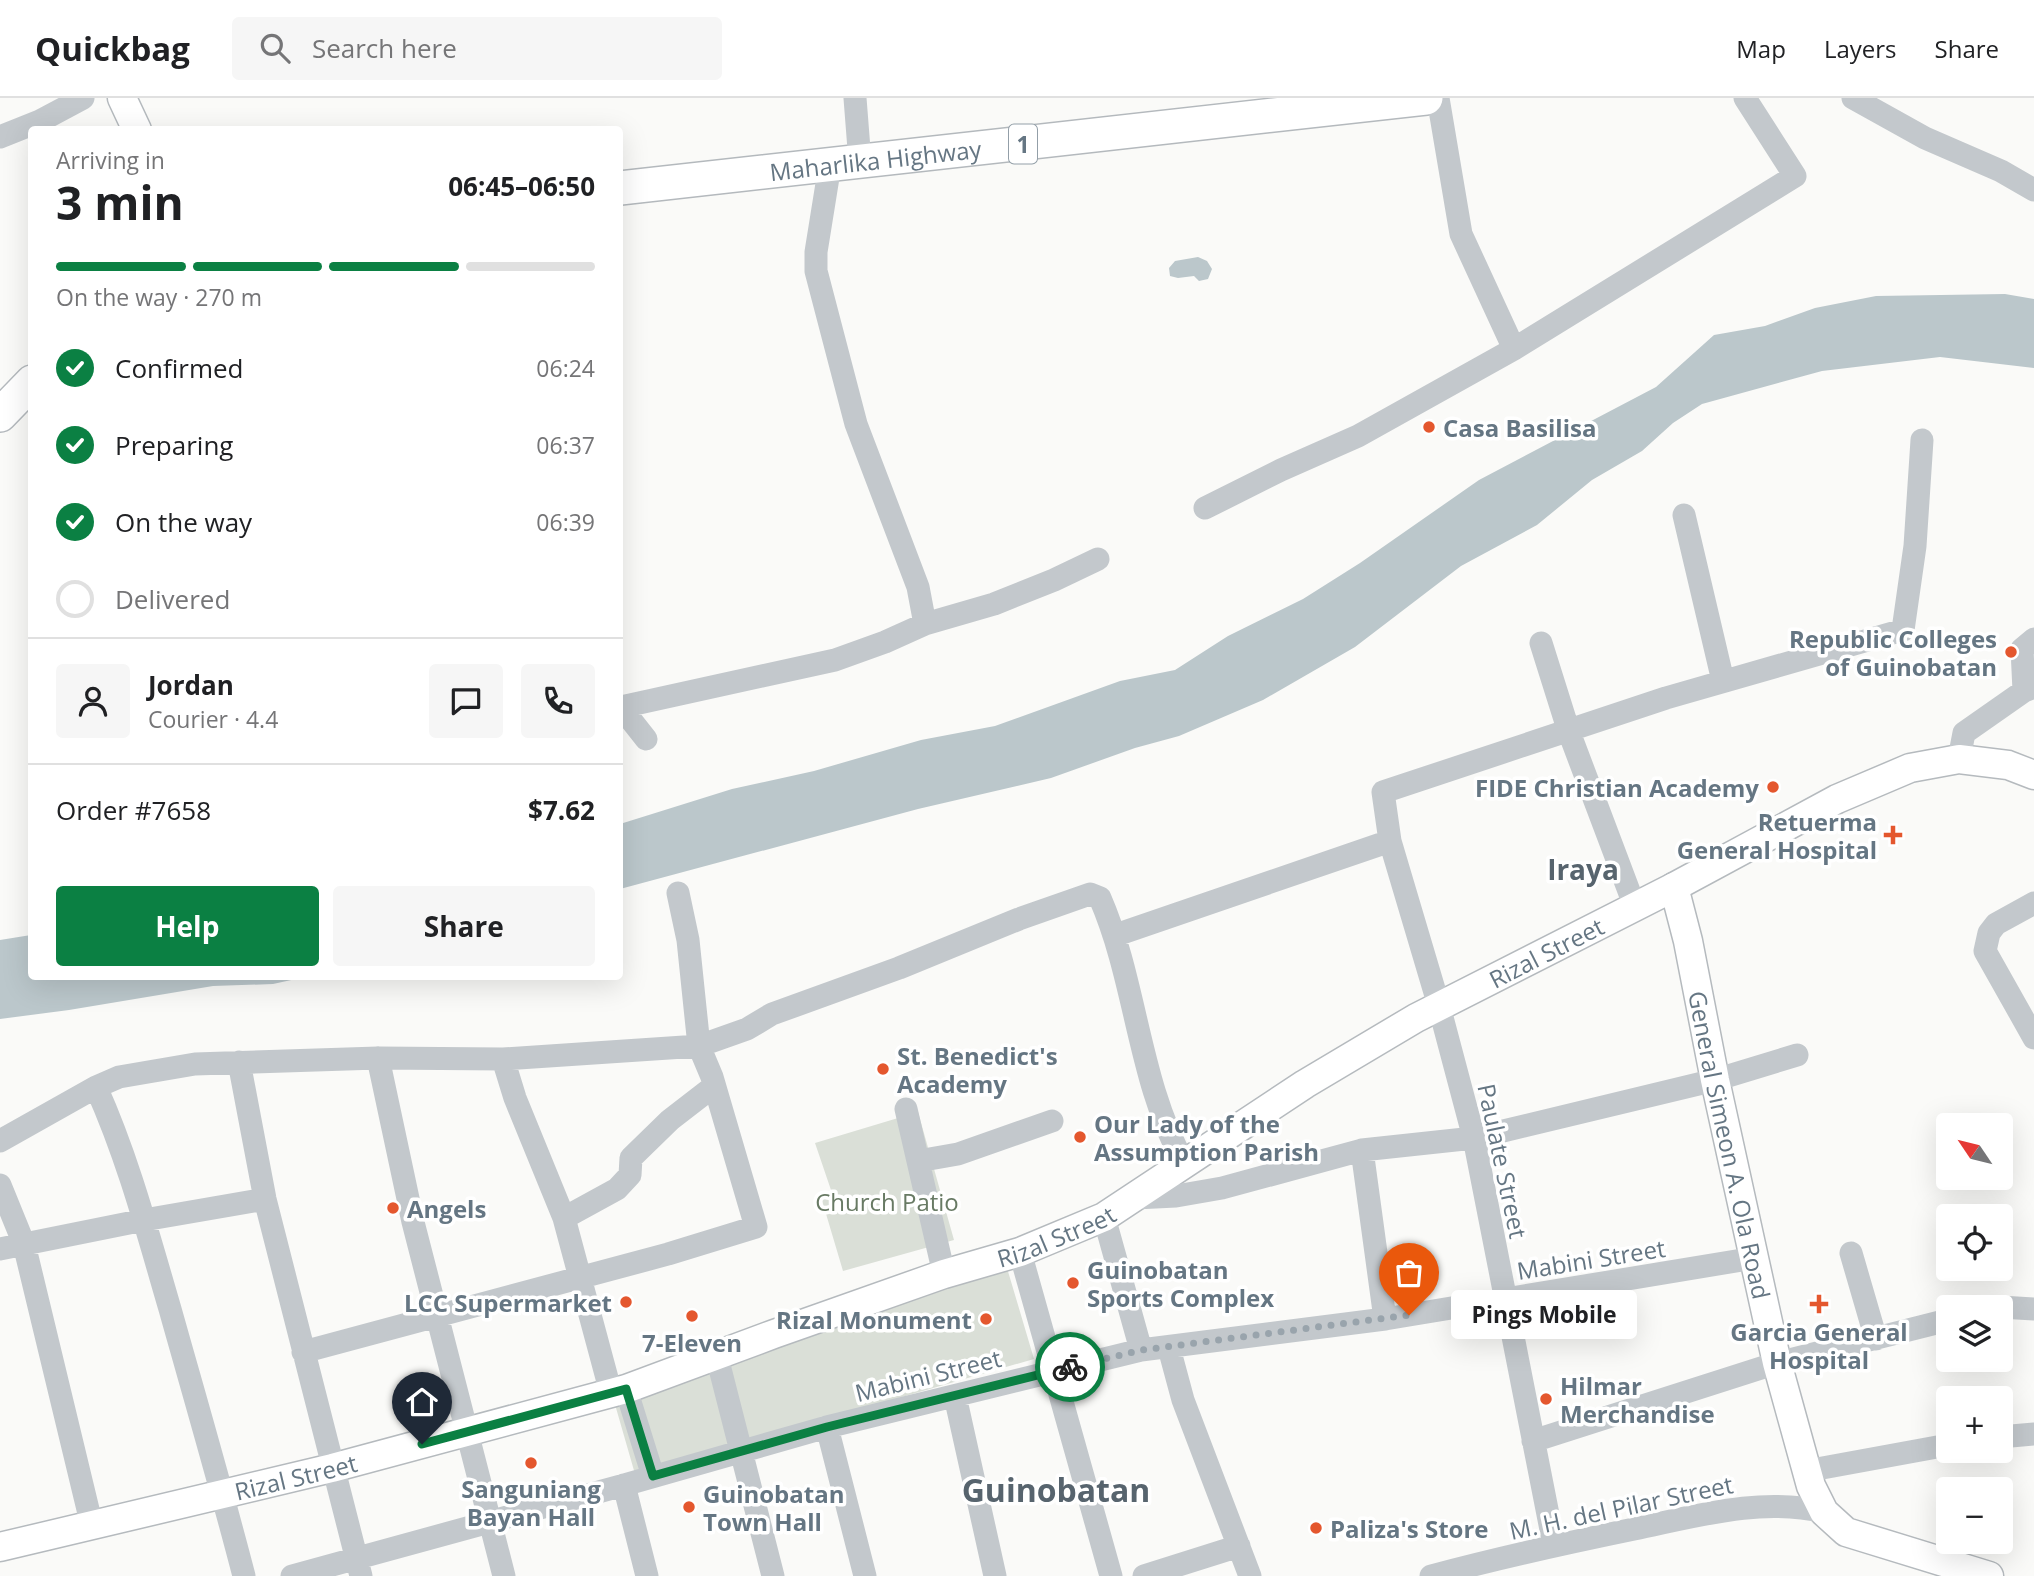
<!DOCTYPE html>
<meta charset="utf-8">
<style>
body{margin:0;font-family:"Open Sans",sans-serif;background:#f6f6f6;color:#202124;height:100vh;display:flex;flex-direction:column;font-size:26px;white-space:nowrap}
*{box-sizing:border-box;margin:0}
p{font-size:23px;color:#757577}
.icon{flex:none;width:38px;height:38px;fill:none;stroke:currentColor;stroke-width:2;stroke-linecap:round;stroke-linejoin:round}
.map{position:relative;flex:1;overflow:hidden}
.drawer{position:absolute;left:28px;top:28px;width:595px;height:854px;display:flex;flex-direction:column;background:#fff;border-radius:7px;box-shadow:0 7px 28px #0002}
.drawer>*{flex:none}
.needle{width:46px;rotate:305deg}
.buttons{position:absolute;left:1936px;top:1015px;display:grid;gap:14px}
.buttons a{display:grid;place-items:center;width:77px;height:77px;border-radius:7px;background:#fff;box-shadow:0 7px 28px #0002;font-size:35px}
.pin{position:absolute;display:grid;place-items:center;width:60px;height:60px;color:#fff;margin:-72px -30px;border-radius:50% 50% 50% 0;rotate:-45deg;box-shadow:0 0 7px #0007}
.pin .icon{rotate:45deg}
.courier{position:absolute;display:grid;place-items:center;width:70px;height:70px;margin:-35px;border:5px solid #0b8043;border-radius:50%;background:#fff;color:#222;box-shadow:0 2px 9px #0007}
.bubble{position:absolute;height:49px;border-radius:7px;background:#fff;box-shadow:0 7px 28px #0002;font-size:23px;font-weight:700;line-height:49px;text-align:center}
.overview em{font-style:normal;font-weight:700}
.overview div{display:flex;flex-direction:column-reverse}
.overview{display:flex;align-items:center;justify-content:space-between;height:119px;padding:0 28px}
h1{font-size:46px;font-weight:700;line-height:52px}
.bar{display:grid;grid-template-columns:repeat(4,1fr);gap:10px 7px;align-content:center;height:84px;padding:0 28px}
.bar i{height:9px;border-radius:5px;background:#e0e0e0}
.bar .selected{background:#0b8043}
.bar p{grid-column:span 4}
.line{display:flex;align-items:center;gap:18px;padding:0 28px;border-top:2px solid #e0e0e0}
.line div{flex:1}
.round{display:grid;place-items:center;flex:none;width:74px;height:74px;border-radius:7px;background:#f6f6f6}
ol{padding:0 28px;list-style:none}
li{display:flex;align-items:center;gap:21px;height:77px}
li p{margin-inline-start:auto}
li .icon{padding:7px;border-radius:50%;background:#0b8043;color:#fff;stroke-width:4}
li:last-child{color:#757577}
li i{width:38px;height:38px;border:4px solid #e0e0e0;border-radius:50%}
.button{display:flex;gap:14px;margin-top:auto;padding:14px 28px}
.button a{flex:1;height:80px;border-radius:7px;background:#0b8043;color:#fff;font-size:28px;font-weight:700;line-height:80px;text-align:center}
.button a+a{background:#f6f6f6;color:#202124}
header{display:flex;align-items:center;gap:42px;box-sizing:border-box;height:98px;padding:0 35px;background:#fff;border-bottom:2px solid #e0e0e0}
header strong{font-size:33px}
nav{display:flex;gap:38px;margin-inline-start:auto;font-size:24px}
.search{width:490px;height:63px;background:#f6f6f6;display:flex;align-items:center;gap:18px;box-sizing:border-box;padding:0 24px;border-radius:7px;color:#757577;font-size:26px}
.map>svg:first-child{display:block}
.green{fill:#dadfd7}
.water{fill:#bbc7cb}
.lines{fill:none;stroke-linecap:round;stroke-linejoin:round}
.major-casing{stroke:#b5babe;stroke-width:31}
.highway-casing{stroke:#b4b9bd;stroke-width:36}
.minor{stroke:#c3c8cc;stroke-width:23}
.major{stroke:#fff;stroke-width:28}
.highway{stroke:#fff;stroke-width:33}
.done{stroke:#99a4ac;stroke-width:7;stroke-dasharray:0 12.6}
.route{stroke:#0b8043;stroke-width:9}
.poi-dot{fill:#e4572e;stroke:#fff;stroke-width:2.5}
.labels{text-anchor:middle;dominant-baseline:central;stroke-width:7;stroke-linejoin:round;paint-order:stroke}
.shield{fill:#fff;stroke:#939fa8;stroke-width:2}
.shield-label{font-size:23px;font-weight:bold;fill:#657683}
.street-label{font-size:24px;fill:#657683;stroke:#fff}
.poi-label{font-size:24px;font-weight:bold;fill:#657683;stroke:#fff;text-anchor:start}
.park-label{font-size:24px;fill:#687a64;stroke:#fff}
.quarter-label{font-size:28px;font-weight:bold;fill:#57646e;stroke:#fff}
.district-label{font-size:32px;font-weight:bold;fill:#57646e;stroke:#fff}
</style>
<header>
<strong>Quickbag</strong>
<div class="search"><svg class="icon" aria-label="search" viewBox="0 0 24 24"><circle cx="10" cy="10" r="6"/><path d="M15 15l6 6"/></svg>Search here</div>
<nav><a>Map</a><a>Layers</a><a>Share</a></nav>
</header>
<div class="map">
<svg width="2034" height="1478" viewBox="0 0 2034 1478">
<rect width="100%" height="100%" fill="#fafaf8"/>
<path class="green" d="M918 1014 954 1142 843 1173 821 1099 832 1095 815 1045Z
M1007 1170 1034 1261 635 1376 614 1303Z"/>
<path class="water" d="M1198 159 1207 163 1212 171 1208 181 1199 183 1194 178 1178 180 1170 178 1169 170 1175 163Z
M2005 196 2034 201V270L1940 259 1822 273 1702 306 1673 325 1642 353 1592 382 1537 427 1461 468 1355 549 1263 602 1179 638 1135 650 1051 680 918 711 620 791V726L732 691 814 673 921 642 995 628 1120 583 1175 572 1228 538 1303 501 1360 465 1479 382 1656 289 1714 237 1765 228 1815 210 1876 198Z
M31 837 32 878 305 879 273 886 213 888 69 912 0 921V842Z"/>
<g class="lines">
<g class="major-casing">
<g id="major">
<path d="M122 0 137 32"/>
<path id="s1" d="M1674 789 1688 843 1715 982 1777 1265 1811 1388 1824 1414 1846 1434 1989 1478"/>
<path id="s2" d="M0 1449 332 1370 626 1291 774 1236 944 1176 1020 1154 1104 1119 1305 986 1416 920 1674 789 1837 701 1910 670 1959 661 2008 667 2034 677"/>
</g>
</g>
<g class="highway-casing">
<g id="highway">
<path id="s3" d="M620 90 1426 0"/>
<path d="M0 317 32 284"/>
</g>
</g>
<path class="minor" d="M855 0 860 64
M1438 0 1461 136 1514 251
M1853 0 1925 40 2001 73 2034 92
M0 39 40 23 83 0
M830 67 816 154V173L856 326 918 489 925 526
M1205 410 1281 372 1358 338 1514 251 1795 78 1745 0
M1684 417 1723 583
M1541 545 1569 634 1635 809
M2024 593 2022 551 2034 541
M620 608 646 641
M621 609 835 562 885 544 925 526 994 506 1054 482 1098 461
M1959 661 1964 635 2024 593 2034 589
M2034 805 1996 826 1989 835 1985 853 2034 940
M1116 837 1390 743
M378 960 413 1124 504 1478
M503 961 515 1000 564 1120 611 1295
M239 964 265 1101 361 1478
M96 989C128 1060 148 1136 170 1211 195 1300 221 1389 244 1478
M906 1011 944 1176
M0 1043 96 989 119 979 195 966 378 960 503 961 699 948 747 931 772 916 899 870 1019 821 1090 796 1100 800C1137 885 1138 983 1184 1065
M1362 1052 1385 1221
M918 1063 958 1056 1052 1023
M0 1087 24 1146 92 1428
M1135 1100 1176 1098 1222 1090 1362 1052 1474 1040 1715 982 1797 957
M1104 1119 1141 1252
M564 1120 617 1091 630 1077 631 1060 670 1022 714 988
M0 1151 144 1122 265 1101
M1020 1154 1111 1478
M1851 1155 1876 1241
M2000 1209 2034 1211
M1169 1250 1183 1302 1250 1478
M303 1254 668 1156 756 1129 712 979 699 948 688 842 678 795
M717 1259 773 1478
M626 1291 653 1378
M955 1298 995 1478
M827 1329 865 1478
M2000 1339 2034 1336
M1533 1343 1777 1265 1948 1222
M1806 1373 1948 1347
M624 1387 647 1478
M1554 1447 1474 1040 1439 908 1390 743 1383 694 1666 600 1903 532 1915 448 1922 342
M292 1478 624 1387 827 1329 1141 1252 1385 1221 1754 1160
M1144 1478 1239 1448
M1431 1478C1498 1460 1566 1445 1634 1431 1697 1418 1761 1399 1824 1414"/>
<use href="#major" class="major"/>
<use href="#highway" class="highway"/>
</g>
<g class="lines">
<path class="done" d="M1070 1269 1142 1252 1409 1217"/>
<path class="route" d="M422 1346 626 1291 653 1378 827 1329 1070 1269"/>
</g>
<g class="poi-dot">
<circle cx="1429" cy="329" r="7"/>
<circle cx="2011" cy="554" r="7"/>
<circle cx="1773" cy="689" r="7"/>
<path d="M1889.5 726.5h7v7h7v7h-7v7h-7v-7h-7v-7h7z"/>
<circle cx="883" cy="971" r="7"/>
<circle cx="1080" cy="1039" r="7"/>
<circle cx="393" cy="1110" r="7"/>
<circle cx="1073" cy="1185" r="7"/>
<circle cx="626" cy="1204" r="7"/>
<path d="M1815.5 1195.5h7v7h7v7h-7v7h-7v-7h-7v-7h7z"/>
<circle cx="692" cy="1218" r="7"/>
<circle cx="986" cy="1221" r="7"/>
<circle cx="1546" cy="1301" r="7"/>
<circle cx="531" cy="1365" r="7"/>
<circle cx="689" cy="1409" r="7"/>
<circle cx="1316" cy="1430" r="7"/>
</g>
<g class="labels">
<rect class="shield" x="1009" y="26.5" width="28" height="39" rx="5"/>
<g class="shield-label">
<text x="1023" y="46">1</text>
</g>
<g class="street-label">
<text stroke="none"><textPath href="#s3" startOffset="257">Maharlika Highway</textPath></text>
<text stroke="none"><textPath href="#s2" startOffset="1670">Rizal Street</textPath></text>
<text stroke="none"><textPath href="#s1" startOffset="264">General Simeon A. Ola Road</textPath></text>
<text transform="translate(1503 1063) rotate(78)">Paulate Street</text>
<text stroke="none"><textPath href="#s2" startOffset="1102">Rizal Street</textPath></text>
<text transform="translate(1591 1161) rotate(-9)">Mabini Street</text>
<text transform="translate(928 1277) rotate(-14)">Mabini Street</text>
<text stroke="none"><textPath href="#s2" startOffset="304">Rizal Street</textPath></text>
<text transform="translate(1621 1409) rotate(-12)">M. H. del Pilar Street</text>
</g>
<g class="poi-label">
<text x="1443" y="329">Casa Basilisa</text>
<text x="1997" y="540" text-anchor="end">Republic Colleges<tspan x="1997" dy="28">of Guinobatan</tspan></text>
<text x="1759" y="689" text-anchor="end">FIDE Christian Academy</text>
<text x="1877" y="723" text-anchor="end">Retuerma<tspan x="1877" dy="28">General Hospital</tspan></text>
<text x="897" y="957">St. Benedict's<tspan x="897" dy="28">Academy</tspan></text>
<text x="1094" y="1025">Our Lady of the<tspan x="1094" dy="28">Assumption Parish</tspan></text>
<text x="407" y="1110">Angels</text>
<text x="1087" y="1171">Guinobatan<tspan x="1087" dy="28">Sports Complex</tspan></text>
<text x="612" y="1204" text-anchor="end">LCC Supermarket</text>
<text x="972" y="1221" text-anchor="end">Rizal Monument</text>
<text x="1819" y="1233" text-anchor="middle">Garcia General<tspan x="1819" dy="28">Hospital</tspan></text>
<text x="692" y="1244" text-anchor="middle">7-Eleven</text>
<text x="1560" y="1287">Hilmar<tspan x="1560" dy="28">Merchandise</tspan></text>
<text x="531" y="1390" text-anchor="middle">Sanguniang<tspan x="531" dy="28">Bayan Hall</tspan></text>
<text x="703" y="1395">Guinobatan<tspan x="703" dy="28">Town Hall</tspan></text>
<text x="1330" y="1430">Paliza's Store</text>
</g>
<g class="park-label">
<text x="887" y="1103">Church Patio</text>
</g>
<g class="quarter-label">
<text x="1583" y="771">Iraya</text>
</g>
<g class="district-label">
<text x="1056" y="1391">Guinobatan</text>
</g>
</g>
</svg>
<div class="buttons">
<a><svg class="needle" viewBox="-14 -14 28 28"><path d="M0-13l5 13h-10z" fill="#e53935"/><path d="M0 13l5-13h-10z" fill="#757577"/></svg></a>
<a><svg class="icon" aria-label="locate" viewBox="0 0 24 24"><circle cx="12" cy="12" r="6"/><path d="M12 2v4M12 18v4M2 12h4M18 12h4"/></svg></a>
<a><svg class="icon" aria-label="layers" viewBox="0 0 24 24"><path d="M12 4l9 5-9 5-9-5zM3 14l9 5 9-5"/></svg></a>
<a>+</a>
<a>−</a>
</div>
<div class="pin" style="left:1409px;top:1217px;background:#ea580c"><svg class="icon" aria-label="bag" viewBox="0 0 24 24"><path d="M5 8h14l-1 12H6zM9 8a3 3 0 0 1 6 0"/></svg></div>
<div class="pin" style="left:422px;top:1346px;background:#1f2937"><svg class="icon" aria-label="home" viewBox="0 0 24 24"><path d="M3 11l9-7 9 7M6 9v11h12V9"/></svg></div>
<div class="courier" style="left:1070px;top:1269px"><svg class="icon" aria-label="bike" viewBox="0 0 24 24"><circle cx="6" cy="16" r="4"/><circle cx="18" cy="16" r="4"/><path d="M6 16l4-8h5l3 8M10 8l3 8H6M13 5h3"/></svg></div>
<div class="bubble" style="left:1451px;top:1192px;width:186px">Pings Mobile</div>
<section class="drawer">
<div class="overview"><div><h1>3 min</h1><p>Arriving in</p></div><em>06:45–06:50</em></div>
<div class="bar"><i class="selected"></i><i class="selected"></i><i class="selected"></i><i></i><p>On the way · 270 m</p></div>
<ol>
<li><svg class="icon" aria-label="check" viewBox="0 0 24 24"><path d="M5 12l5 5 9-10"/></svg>Confirmed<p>06:24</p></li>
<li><svg class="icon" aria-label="check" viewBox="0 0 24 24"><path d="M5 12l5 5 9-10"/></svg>Preparing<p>06:37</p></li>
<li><svg class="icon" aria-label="check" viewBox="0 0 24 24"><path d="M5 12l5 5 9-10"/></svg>On the way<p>06:39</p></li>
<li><i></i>Delivered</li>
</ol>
<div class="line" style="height:126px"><a class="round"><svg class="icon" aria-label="person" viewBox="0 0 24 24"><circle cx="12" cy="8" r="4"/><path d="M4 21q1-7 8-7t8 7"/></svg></a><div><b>Jordan</b><p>Courier · 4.4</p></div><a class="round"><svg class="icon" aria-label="chat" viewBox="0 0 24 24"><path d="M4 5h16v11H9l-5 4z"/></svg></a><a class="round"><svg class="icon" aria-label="phone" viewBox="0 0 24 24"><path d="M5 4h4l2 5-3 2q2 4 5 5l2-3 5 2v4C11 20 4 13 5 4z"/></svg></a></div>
<div class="line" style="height:91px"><div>Order #7658</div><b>$7.62</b></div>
<div class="button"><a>Help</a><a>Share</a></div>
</section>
</div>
